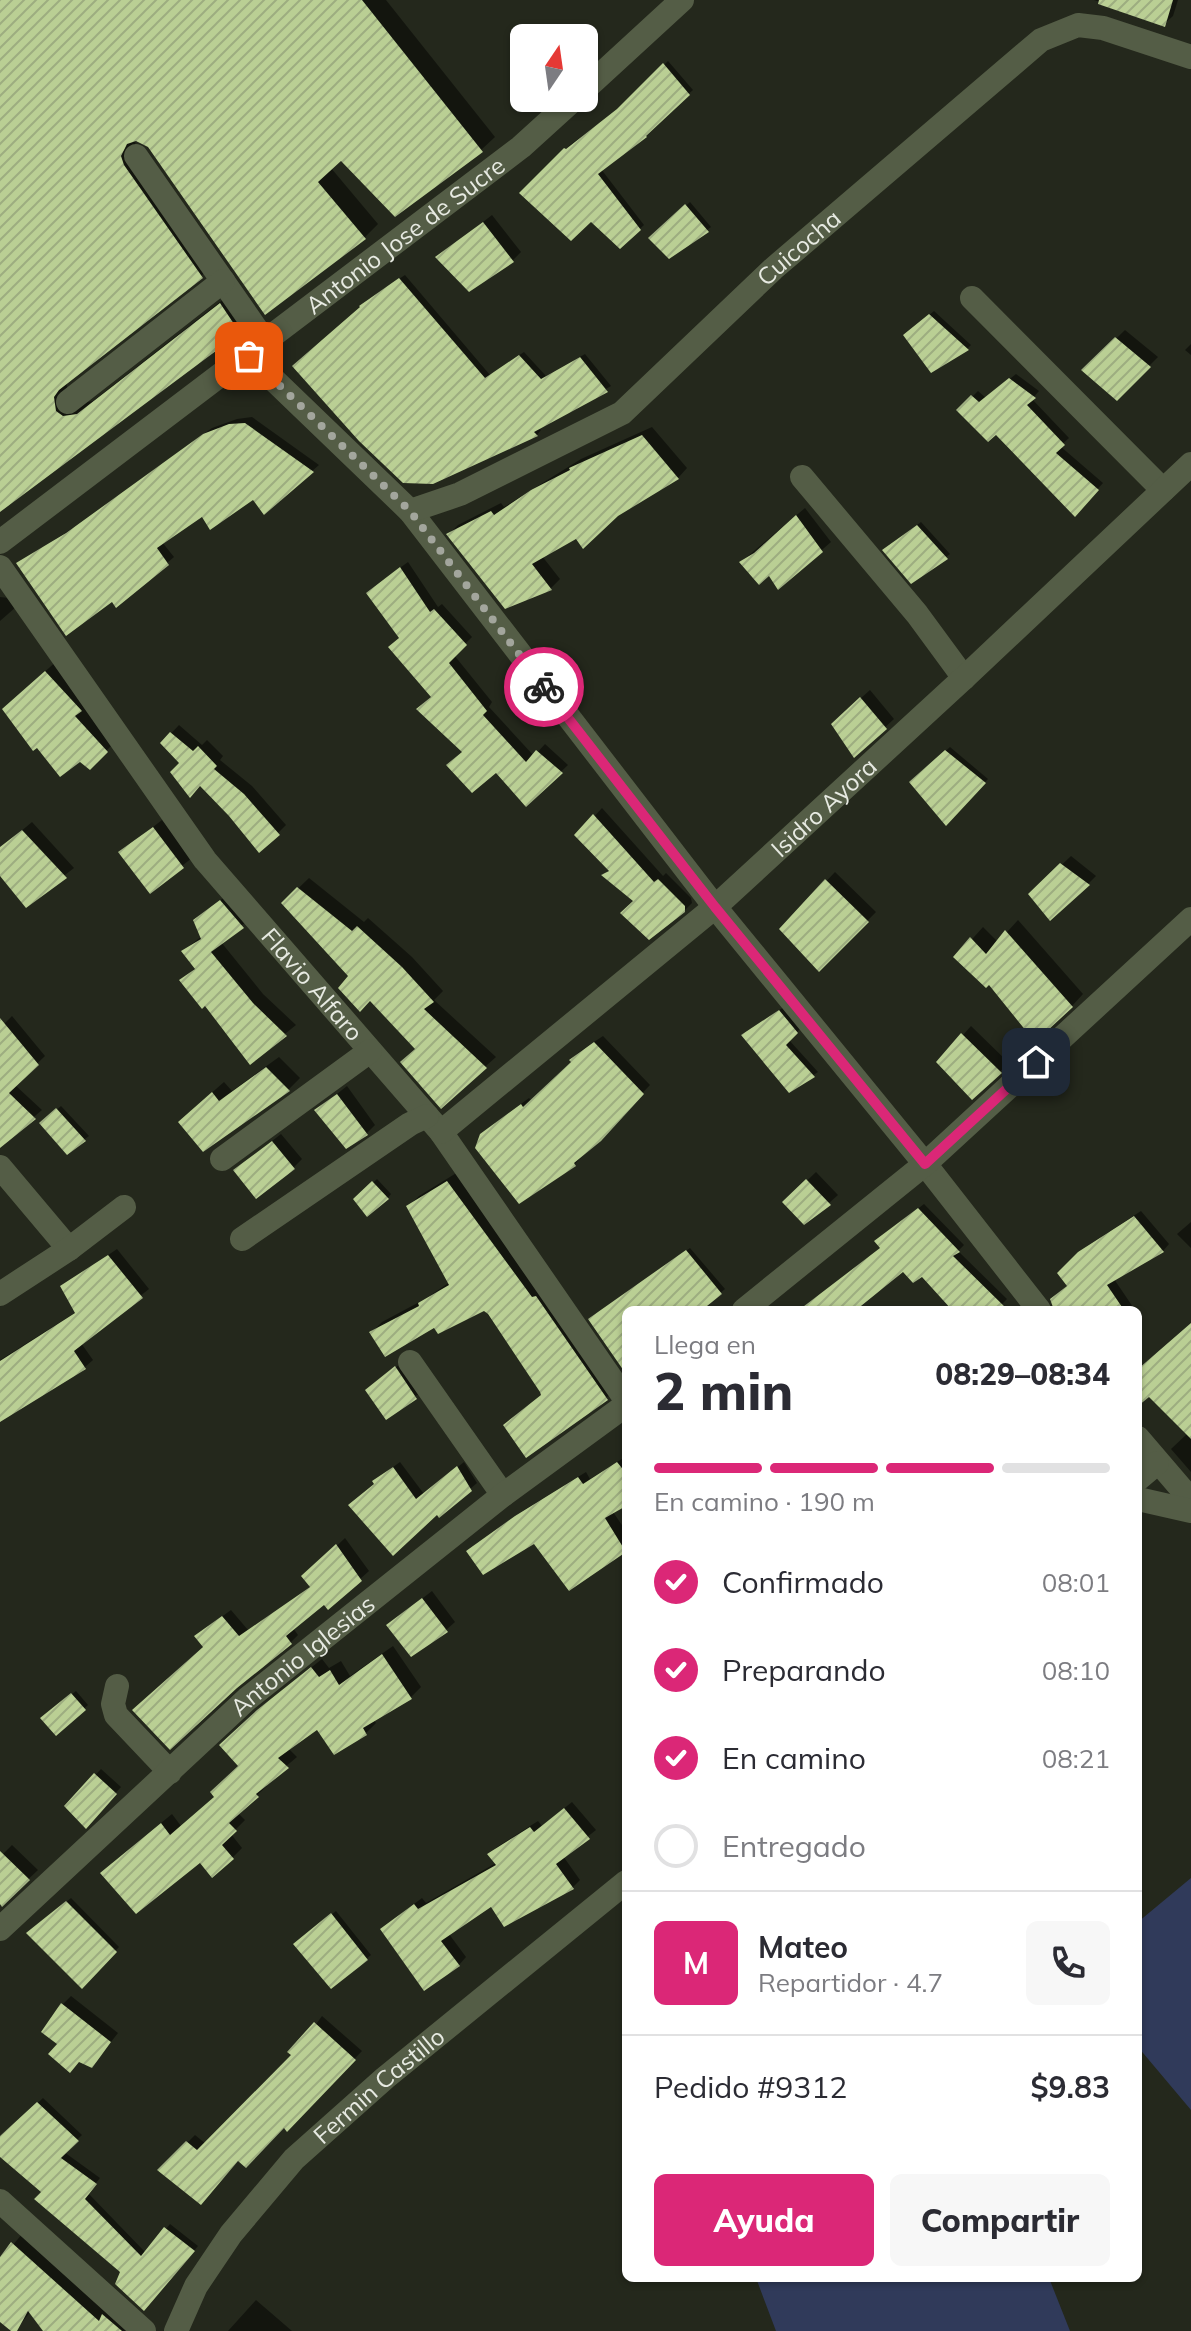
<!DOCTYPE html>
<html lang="es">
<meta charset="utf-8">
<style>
body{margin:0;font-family:Mulish,sans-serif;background:#f7f7f7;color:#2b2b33;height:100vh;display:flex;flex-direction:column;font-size:30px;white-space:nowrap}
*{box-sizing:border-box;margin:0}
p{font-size:26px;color:#7c7c81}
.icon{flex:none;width:44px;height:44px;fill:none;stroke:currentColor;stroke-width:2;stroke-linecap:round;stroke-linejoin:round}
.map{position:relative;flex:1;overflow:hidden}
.sheet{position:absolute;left:622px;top:1306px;width:520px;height:976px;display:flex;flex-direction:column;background:#fff;border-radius:12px;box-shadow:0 2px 6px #0004}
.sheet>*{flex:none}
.needle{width:52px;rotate:13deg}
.tools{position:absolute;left:510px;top:24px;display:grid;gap:16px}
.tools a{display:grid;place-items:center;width:88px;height:88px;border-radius:12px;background:#fff;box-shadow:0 2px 6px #0004;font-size:40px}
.pin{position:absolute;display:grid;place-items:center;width:68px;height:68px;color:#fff;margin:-34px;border-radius:16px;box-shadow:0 4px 12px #0006}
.courier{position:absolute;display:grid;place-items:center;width:80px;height:80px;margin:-40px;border:6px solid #db2777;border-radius:50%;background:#fff;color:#222;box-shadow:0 2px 10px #0007}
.overview em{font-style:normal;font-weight:800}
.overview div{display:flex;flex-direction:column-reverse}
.overview{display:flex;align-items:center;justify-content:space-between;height:136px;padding:0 32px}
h1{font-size:52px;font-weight:800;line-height:60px}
.bar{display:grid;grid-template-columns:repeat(4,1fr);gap:12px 8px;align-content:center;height:96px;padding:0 32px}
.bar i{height:10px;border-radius:6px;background:#e1e1e2}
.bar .on{background:#db2777}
.bar p{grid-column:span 4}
.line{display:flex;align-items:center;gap:20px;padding:0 32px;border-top:2px solid #e1e1e2}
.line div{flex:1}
.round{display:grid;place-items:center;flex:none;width:84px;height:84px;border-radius:12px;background:#f7f7f7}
ol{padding:0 32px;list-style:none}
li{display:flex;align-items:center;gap:24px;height:88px}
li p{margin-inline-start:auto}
li .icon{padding:8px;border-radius:50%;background:#db2777;color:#fff;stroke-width:4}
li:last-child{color:#7c7c81}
li i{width:44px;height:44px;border:4px solid #e1e1e2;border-radius:50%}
.cta{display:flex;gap:16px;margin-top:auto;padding:16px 32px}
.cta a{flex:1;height:92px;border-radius:12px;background:#db2777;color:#fff;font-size:32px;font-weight:800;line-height:92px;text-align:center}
.cta a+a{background:#f7f7f7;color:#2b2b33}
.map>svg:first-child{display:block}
.grass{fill:#303a5a}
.shadow{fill:#0007}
.building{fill:url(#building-hatch)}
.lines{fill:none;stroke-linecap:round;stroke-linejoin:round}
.minor{stroke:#545d46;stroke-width:24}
.done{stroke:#a3a69d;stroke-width:8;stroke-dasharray:0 14.4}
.route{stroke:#db2777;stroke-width:10}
.labels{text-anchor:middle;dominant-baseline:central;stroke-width:8;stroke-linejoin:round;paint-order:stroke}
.street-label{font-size:24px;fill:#e7eae2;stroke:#0e100b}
</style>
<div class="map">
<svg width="1191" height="2331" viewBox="0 0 1191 2331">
<defs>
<pattern id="building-hatch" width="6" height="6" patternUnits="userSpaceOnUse" patternTransform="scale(2)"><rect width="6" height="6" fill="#bacf94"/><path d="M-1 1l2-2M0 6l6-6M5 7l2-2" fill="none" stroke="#9dad80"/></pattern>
</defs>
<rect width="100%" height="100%" fill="#24281c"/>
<path class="grass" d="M1191 1878V2110L1138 2047V1922Z
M756 2278H1049L1070 2331H776Z"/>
<path class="shadow" d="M0 0H386L495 137 481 150 341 158 331 168 378 224 365 237 265 312 150 146 135 139 136 151 215 263 201 276 66 382 69 397 77 404 93 401 234 291 252 318 239 331 0 510Z
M1094 0H1178L1173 16 1164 24Z
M668 61 693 90 601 169 644 225 620 247 591 219 522 193 570 145 624 105Z
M690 202 711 227 707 230 651 238Z
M492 215 521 252 512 261 438 257Z
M405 275 490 375 524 352 546 376 585 354 611 386 539 428 541 430 537 435 432 482 363 307 366 301Z
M934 311 971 345 967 349 909 332Z
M1125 330 1158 357 1117 398 1084 370Z
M1191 344V355L1185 350Z
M1016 374 1039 391 1032 399 1069 438 1060 446 1103 483 1075 514 996 432 959 410 978 391 986 398Z
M252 417 319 465 265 512 253 497 202 515 162 542 174 557 167 563 113 599 18 564 74 527 212 428 237 419Z
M652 427 687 468 678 478 542 556 560 579 551 588 505 607 449 534 458 525 501 503 504 507 581 459Z
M805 508 831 542 779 587 769 573 741 562Z
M921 522 950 554 946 557 889 546Z
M408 562 438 607 442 604 472 637 454 655 492 702 489 707 534 756 545 744 568 765 527 804 496 771 464 752 375 586Z
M0 597 9 598 16 607 0 621Z
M60 658 121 736 90 767 19 695Z
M870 690 894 719 855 755 842 715Z
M179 725 202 745 207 740 223 756 220 760 252 786 286 825 278 833 201 783 162 743Z
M950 747 988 779 946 823 912 782Z
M602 808 663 876 666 873 691 898 692 903 684 911 635 900 604 875 610 869 577 835Z
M162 820 192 858 150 891 121 852Z
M32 822 74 868 26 905 0 872 1 848Z
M1071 856 1096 876 1088 884 1031 894Z
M835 872 876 912 819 970 781 929Z
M309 878 364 922 368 918 412 957 443 991 434 1000 496 1057 441 1106 417 1049 283 903Z
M231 892 252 917 221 942 263 994 296 1025 250 1062 206 1003 182 980 196 967 183 951 202 936 195 920Z
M1018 920 1083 994 1072 1006 956 957 983 927 998 942Z
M784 1007 801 1028 789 1040 818 1072 789 1091 747 1031Z
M12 1016 45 1056 15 1085 42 1110 0 1146V1028Z
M971 1026 1009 1063 973 1097 939 1062Z
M603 1036 650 1085 575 1164 490 1127 529 1098 532 1101 573 1062 571 1060 579 1052Z
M279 1057 300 1078 289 1089 204 1150 192 1110 224 1082 232 1091Z
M347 1086 375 1125 367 1133 317 1110Z
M61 1106 89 1136 67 1152 42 1123Z
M281 1134 302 1159 293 1168 235 1170Z
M458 1172 617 1388 606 1398 516 1415 543 1394 484 1309 435 1326 372 1332 382 1322 425 1299 450 1282 408 1207 419 1196Z
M816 1172 838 1195 829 1203 785 1202Z
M377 1179 391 1194 388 1198 356 1199Z
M924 1204 964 1245 958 1251 1007 1299 1002 1304 994 1310H955L922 1274 903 1269 852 1310H800L882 1247 881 1237Z
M1141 1211 1169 1244 1163 1251 1114 1279 1135 1310H1061L1069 1285 1059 1273 1087 1246Z
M1191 1222V1248L1177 1234Z
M690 1248 725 1289 699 1310H626V1370L594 1315Z
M117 1249 149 1289 81 1343 93 1360 85 1367 4 1417 0 1412V1360L76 1312 63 1286Z
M1191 1324V1472L1171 1449 1188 1433 1149 1394 1138 1403V1372Z
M400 1364 420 1393 386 1417 371 1387Z
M625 1457 626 1504 613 1512 626 1531V1549L569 1588 534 1542 476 1544 524 1510 586 1472 590 1479Z
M400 1462 424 1494 464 1462 477 1483 440 1515 376 1483 382 1475Z
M345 1538 369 1571 329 1607 324 1602 293 1628 298 1635 291 1642 205 1646V1629L231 1610 248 1630 312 1586 304 1577Z
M432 1591 455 1622 446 1630 388 1625Z
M393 1646 421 1687 411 1697 373 1719 376 1723 366 1733 318 1727 288 1748 297 1757 265 1784 267 1786 238 1813 245 1820 231 1834 242 1848 232 1858 112 1863 172 1814 181 1826 216 1796 241 1765 269 1701 322 1659 329 1668 341 1661 350 1676Z
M76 1691 88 1705 56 1734 46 1715Z
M101 1769 121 1787 86 1826 66 1806Z
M572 1802 596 1830 563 1856 580 1880 573 1887 505 1924 492 1904 449 1934 466 1957 459 1965 390 1922 422 1898 426 1903 496 1863 490 1854 497 1847 538 1821 542 1826Z
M12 1845 38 1870 2 1904 0 1901V1857Z
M71 1898 119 1947 82 1986 32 1930Z
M336 1911 371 1955 332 1986 300 1940Z
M71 1996 118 2033 100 2056 60 2044 62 2005Z
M322 2016 362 2051 287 2129 284 2125 239 2159 160 2170 195 2135 206 2144 294 2055Z
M43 2098 82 2135 64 2152 100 2178 88 2193 146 2253 170 2224 198 2246 149 2304 122 2272 44 2192 0 2155V2138Z
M23 2233 137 2331H45L31 2311 15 2331 0 2320V2260Z
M256 2300 292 2331H228Z"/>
<path class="building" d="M0 0H362L483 152 395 217 341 161 318 182 366 239 265 315 148 147 136 141 127 144 121 156 124 165 203 278 59 390 54 397 56 411 63 416 77 414 220 303 240 333 0 512Z
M1099 0H1173L1165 27 1098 4Z
M663 63 690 95 646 136 647 137 598 174 641 230 620 249 591 222 571 241 519 193 564 148 566 149 617 109Z
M685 204 709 232 669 259 648 238Z
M483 222 514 262 469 292 435 257Z
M399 278 485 378 519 355 541 379 580 357 608 392 534 432 538 436 433 484 403 483 359 441 292 366 360 307 359 306Z
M929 314 969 350 931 373 903 335Z
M1115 337 1151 367 1117 401 1081 370Z
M1009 378 1036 398 1027 405 1065 445 1056 453 1099 490 1075 517 996 435 988 442 956 410 971 395 979 402Z
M245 423 314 472 264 515 253 500 210 530 202 517 157 548 169 565 116 608 112 602 66 636 16 563 66 533 203 434 229 424Z
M642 435 679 479 618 516 583 549 576 539 532 564 552 590 505 609 446 534 491 511 494 515 531 490 570 470 569 468Z
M796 515 823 552 778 590 769 576 759 585 739 562 754 553Z
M917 525 948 559 911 584 882 550Z
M400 567 430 612 434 609 467 645 449 663 487 711 483 715 526 762 536 750 563 773 526 807 496 773 472 793 446 765 462 752 416 709 431 697 388 647 399 638 366 593Z
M45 671 82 711 75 716 108 752 90 770 80 762 60 777 37 748 33 751 2 709Z
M860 697 887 729 854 758 831 724Z
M170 732 193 751 198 746 217 766 214 769 244 794 280 835 259 853 229 816 200 786 190 798 170 772 179 763 160 743Z
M945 750 986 783 946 826 909 782Z
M593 814 654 882 658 879 685 906V912L649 940 620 913 633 901 601 875 609 871 574 835Z
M153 827 184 868 150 894 118 852Z
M22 830 67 878 26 908 0 876V847Z
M1060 863 1090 885 1050 921 1028 894Z
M825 879 869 922 819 972 779 929Z
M297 887 352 931 357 926 402 967 434 1002 424 1009 487 1068 441 1109 400 1062 415 1049 370 1001 360 1012 338 988 348 976 281 903Z
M220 900 244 928 211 952 253 1003 287 1036 250 1065 205 1006 202 1009 179 980 195 969 181 951 201 939 193 920Z
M1005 930 1073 1007 1035 1042 989 985 986 988 953 957 970 937 986 954Z
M779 1010 798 1033 786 1045 815 1077 789 1093 741 1035Z
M0 1018 39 1065 9 1093 36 1119 0 1148Z
M961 1033 1002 1073 972 1100 936 1062Z
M594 1042 644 1094 601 1141 574 1163 576 1166 519 1204 475 1148 480 1134 521 1104 523 1107 571 1062 569 1060Z
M266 1067 290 1091 203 1152 178 1122 212 1092 219 1101Z
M337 1094 368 1135 346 1149 314 1110Z
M56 1108 86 1141 67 1155 39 1123Z
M272 1141 295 1169 256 1199 233 1170Z
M806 1179 831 1205 804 1225 782 1202Z
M372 1181 389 1199 367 1217 353 1199Z
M447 1181 532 1297 536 1296 608 1400 526 1458 503 1425 541 1395 540 1392 488 1314 484 1311 438 1334 434 1328 385 1357 369 1332 419 1306 418 1303 449 1285 406 1206Z
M918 1208 960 1252 953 1256 1008 1310H952L922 1277 913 1283 903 1272 856 1310H799L880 1248 874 1241Z
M1134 1216 1164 1252 1107 1285 1124 1310H1054L1050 1299 1067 1286 1057 1273 1078 1252Z
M686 1250 722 1294 702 1310H626V1374L588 1319Z
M108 1255 143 1298 74 1351 86 1369 0 1422V1361L75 1313 60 1286Z
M1191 1323V1439L1149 1397 1138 1406V1369Z
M395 1366 417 1399 386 1420 365 1390Z
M617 1462 626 1473V1506L605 1518 626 1552 569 1591 534 1544 483 1575 466 1551 515 1516 578 1477 583 1484Z
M457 1466 472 1491 439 1518 437 1515 393 1556 348 1505 374 1484 372 1481 393 1467 416 1499Z
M336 1544 362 1581 328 1610 324 1605 286 1636 292 1644 237 1688 170 1750 132 1710 203 1647 194 1636 222 1616 239 1636 310 1587 301 1576Z
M422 1598 448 1632 411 1657 386 1625Z
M382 1654 412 1699 363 1728 367 1735 334 1755 317 1730 278 1758 289 1768 256 1794 259 1797 229 1823 237 1831 222 1845 234 1859 212 1878 200 1863 136 1914 100 1873 161 1823 170 1835 214 1797 210 1792 238 1766 219 1745 257 1710 311 1667 319 1677 330 1670 339 1685Z
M71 1693 86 1710 56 1736 40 1718Z
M94 1773 117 1794 86 1829 64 1806Z
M564 1808 590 1839 556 1864 574 1889 504 1927 491 1907 441 1941 460 1966 424 1991 380 1929 414 1904 418 1909 496 1865 487 1854 530 1827 534 1832Z
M0 1851 30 1880 2 1907 0 1904Z
M66 1901 117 1952 82 1989 26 1933Z
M331 1913 368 1960 331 1989 293 1944Z
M61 2003 111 2042 92 2068 79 2062 70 2073 48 2054 57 2044 41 2032Z
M314 2022 356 2060 287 2132 284 2128 246 2168 238 2161 201 2205 157 2170 186 2141 197 2150 291 2055 287 2052Z
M37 2102 79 2141 61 2158 97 2184 85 2199 141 2256 164 2227 195 2251 144 2311 115 2284 120 2272 34 2199 41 2192 0 2157V2136Z
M11 2242 99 2321 102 2314 122 2331H43L28 2311 17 2331H11L0 2322V2257Z"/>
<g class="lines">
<g class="minor">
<path d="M584 90 682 0"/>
<path d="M136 156 266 343"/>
<path d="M972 298 1163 490"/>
<path d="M249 356 410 511 715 907 925 1164 1039 1310"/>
<path d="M68 402 223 281"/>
<path d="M802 477 917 614 964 678"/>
<path id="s1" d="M410 511 460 494 622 413 773 269 1041 40 1078 25 1103 28 1191 57"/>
<path id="s2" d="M0 542 521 147 575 98"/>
<path id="s3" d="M0 567 205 860 441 1132 626 1400"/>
<path id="s4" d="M441 1132 715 907 964 678 1191 464"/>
<path d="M222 1159 370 1051"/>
<path d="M0 1167 69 1249"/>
<path d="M242 1239 410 1124 427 1116"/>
<path d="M0 1294 69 1249 124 1207"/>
<path d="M744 1310 925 1164 1191 919"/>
<path d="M410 1362 503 1495"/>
<path d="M1138 1438 1191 1500"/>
<path d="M1138 1479 1157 1463"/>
<path d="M1138 1499 1191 1511"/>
<path d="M117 1686 113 1704 116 1715 170 1772"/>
<path id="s5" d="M0 1929 247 1699 503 1495 626 1405"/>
<path d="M0 2201 144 2331"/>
<path id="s6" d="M176 2331 196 2286 231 2234 294 2159 385 2078 626 1882"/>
</g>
</g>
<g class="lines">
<path class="done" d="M249 356 410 511 544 687"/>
<path class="route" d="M544 687 715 907 925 1164 1036 1062"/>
</g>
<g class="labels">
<g class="street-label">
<text stroke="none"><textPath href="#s2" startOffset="508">Antonio Jose de Sucre</textPath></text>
<text stroke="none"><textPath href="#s1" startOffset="476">Cuicocha</textPath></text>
<text stroke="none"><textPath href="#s4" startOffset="502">Isidro Ayora</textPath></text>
<text stroke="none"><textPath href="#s3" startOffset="522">Flavio Alfaro</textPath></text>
<text stroke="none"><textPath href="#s5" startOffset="408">Antonio Iglesias</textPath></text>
<text stroke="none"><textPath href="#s6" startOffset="322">Fermin Castillo</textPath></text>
</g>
</g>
</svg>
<div class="tools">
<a><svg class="needle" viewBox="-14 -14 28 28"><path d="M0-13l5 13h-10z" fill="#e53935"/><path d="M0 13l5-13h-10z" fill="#7c7c81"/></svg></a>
</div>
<div class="pin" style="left:249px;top:356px;background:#ea580c"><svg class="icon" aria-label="bag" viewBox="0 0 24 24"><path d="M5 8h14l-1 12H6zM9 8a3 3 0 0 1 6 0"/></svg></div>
<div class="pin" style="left:1036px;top:1062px;background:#1f2937"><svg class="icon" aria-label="home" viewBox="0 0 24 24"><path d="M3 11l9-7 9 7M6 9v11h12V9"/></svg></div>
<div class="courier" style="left:544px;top:687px"><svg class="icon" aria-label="bike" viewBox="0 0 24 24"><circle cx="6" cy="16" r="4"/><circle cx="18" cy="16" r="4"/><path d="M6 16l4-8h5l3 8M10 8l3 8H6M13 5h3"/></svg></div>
<section class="sheet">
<div class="overview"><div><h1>2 min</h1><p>Llega en</p></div><em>08:29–08:34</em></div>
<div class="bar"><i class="on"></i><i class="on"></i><i class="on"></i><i></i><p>En camino · 190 m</p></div>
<ol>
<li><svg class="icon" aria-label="check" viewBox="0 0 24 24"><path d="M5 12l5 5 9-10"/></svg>Confirmado<p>08:01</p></li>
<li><svg class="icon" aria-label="check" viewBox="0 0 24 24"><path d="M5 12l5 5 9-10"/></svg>Preparando<p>08:10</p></li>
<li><svg class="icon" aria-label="check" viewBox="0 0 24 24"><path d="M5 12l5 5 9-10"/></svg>En camino<p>08:21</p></li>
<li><i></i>Entregado</li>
</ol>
<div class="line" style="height:144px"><b class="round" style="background:#db2777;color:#fff">M</b><div><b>Mateo</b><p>Repartidor · 4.7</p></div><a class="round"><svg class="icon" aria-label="phone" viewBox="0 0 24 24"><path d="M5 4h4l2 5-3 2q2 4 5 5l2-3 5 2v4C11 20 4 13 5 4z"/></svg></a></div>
<div class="line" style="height:104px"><div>Pedido #9312</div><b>$9.83</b></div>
<div class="cta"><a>Ayuda</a><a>Compartir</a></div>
</section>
</div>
